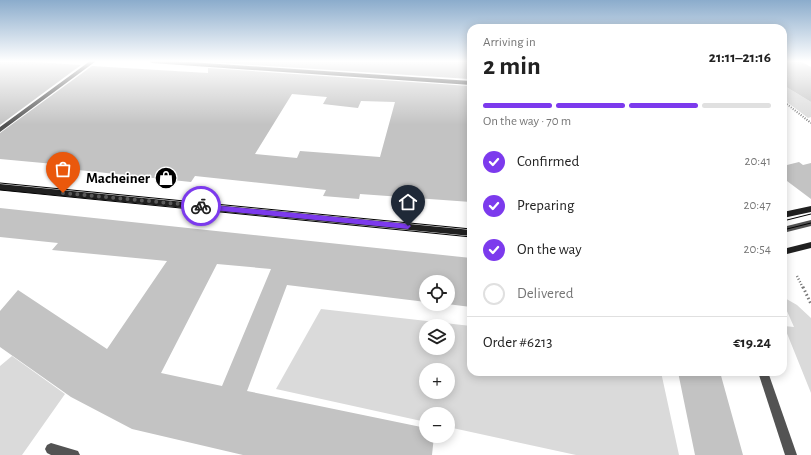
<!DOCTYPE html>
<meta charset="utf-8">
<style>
body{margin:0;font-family:"Alegreya Sans",sans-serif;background:#f2f2f2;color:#222;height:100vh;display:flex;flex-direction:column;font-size:15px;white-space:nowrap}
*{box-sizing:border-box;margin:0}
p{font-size:13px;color:#767676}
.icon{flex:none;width:22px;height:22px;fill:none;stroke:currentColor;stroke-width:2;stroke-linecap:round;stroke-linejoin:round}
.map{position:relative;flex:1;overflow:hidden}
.drawer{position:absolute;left:467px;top:24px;width:320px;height:352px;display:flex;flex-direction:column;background:#fff;border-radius:12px;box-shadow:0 2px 10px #0003}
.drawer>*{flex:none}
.controls{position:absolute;left:419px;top:275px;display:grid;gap:8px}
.controls a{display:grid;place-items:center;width:36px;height:36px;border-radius:50%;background:#fff;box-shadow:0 2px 10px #0003;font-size:20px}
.pin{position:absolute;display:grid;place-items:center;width:34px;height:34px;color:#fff;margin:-41px -17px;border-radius:50% 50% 50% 0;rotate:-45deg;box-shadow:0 0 4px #0007}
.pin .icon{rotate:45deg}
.courier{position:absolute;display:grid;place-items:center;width:40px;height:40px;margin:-20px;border:3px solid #7c3aed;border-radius:50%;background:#fff;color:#222;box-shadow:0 1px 5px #0007}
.head em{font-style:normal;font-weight:600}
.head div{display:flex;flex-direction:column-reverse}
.head{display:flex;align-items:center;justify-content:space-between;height:68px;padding:0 16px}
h1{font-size:26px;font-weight:600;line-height:30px}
.bar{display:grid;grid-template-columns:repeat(4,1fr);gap:6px 4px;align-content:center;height:48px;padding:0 16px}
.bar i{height:5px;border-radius:3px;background:#e0e0e0}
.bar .on{background:#7c3aed}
.bar p{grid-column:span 4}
.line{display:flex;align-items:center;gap:10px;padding:0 16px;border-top:1px solid #e0e0e0}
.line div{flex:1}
ol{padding:0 16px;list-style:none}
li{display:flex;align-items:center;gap:12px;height:44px}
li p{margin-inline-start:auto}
li .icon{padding:4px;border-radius:50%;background:#7c3aed;color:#fff;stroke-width:4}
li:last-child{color:#767676}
li i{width:22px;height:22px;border:2px solid #e0e0e0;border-radius:50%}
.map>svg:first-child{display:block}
.green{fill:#dadada;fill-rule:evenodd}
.building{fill:#c3c3c3;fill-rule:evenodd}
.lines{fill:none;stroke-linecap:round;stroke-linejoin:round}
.path-far2{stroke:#757575;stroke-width:2;stroke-dasharray:1 1.5;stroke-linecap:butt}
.path-far1{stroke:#757575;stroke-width:2.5;stroke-dasharray:1 2;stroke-linecap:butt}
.path{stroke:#757575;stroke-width:3;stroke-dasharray:1.5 2.5;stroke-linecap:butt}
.service{fill:#535353;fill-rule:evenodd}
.minor{fill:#535353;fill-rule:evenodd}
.tertiary{fill:#535353;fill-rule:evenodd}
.secondary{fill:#202020;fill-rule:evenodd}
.tram{stroke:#000;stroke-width:1}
.route{fill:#7c3aed}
.done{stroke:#595959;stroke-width:4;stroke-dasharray:0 7.2}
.labels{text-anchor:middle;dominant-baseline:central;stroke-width:3;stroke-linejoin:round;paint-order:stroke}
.poi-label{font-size:15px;font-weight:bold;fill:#000;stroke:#fff;text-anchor:end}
</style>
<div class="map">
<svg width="811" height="455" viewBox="0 0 811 455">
<rect width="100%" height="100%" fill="#fff"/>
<path class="green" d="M783 85 811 102V117L808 118 783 99Z
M783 297 797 305 811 318V393L784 326 794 327 783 302Z
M321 309 471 326V372H661L679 455H576L448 427V414H426V422L276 389ZM426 326H448V348H426ZM426 370H448V392H426Z
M12 356 65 394 22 455H0V366Z"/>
<path class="building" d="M0 61H19L81 65 0 125Z
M208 61H470L469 79 208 62Z
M800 61 811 67V102L783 85V63Z
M92 66 208 73V68L469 86V92H471V202L360 194 359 199 323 196 326 190 195 176 191 182 50 167 54 164 0 159V133ZM292 94 327 97 323 104 358 108 361 101 395 102 380 157 300 151 297 158 255 154Z
M799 162 803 165 811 163V199L783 178V166Z
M0 208 471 258V307L447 304H448V282H426V302L287 285 247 391 426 428V436H434L432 455H243L132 429 71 397 0 347V311L18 290 107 349 167 261 52 250 58 243 0 237ZM217 264 271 269 222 386 161 373Z
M678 372H720L743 455H695Z"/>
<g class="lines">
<path class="path-far2" d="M783 101 811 123"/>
<path class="path-far1" d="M797 276 803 288"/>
<path class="path" d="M803 287 811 304"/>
<path class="service" d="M811 220V226L783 233V227Z"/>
<path class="minor" d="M90 61H96L0 132V127Z
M149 61H175L471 81V85L152 63Z
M51 443 78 451 80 455H51L47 453 45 449 47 445Z"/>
<path class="tertiary" d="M758 372H768L797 455H785Z"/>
<path class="secondary" d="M0 184 471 230V236L0 190Z
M811 206V212L783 218V212Z
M811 242V248L783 255V249Z"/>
<path class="tram" d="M0 183 471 229
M0 190 471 237
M783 221 811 214
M783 230 811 223"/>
</g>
<linearGradient id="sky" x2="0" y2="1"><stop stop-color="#8baccc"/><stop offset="0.49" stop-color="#fff"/><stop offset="1" stop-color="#fff" stop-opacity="0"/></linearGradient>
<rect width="811" height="125" fill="url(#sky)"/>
<path class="route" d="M201 204 408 224 411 226 408 229 201 209 198 206Z"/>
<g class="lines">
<path class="done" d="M63 193 201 206"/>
</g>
<defs>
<g id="shop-disc" transform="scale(1.15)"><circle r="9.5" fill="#000" stroke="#fff"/><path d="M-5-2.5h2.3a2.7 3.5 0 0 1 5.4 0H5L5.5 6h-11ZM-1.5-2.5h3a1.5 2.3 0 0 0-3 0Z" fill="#fff"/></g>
</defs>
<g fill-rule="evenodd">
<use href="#shop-disc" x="166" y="178"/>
</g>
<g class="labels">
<g class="poi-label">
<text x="150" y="178">Macheiner</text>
</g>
</g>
</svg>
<div class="controls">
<a><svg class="icon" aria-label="locate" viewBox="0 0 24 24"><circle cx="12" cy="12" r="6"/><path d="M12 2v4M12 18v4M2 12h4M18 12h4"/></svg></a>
<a><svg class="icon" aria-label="layers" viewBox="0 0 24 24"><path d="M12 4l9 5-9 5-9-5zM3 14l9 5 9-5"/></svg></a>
<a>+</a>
<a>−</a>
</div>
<div class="pin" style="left:63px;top:193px;background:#ea580c"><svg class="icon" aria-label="bag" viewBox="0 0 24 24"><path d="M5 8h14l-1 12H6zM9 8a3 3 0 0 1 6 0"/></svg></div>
<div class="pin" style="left:408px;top:226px;background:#1f2937"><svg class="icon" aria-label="home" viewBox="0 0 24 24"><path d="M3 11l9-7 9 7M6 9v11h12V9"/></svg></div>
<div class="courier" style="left:201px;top:206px"><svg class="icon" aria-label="bike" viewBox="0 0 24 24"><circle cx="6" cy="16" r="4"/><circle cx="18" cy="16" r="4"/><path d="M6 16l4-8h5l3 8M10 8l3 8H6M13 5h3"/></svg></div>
<section class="drawer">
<div class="head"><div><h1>2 min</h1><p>Arriving in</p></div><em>21:11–21:16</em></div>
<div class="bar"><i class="on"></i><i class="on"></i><i class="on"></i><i></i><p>On the way · 70 m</p></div>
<ol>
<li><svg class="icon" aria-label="check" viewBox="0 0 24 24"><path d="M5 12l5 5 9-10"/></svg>Confirmed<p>20:41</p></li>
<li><svg class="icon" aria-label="check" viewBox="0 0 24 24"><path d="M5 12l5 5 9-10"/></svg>Preparing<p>20:47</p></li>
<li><svg class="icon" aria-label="check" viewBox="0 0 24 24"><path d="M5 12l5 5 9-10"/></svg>On the way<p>20:54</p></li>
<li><i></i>Delivered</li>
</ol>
<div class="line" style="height:52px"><div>Order #6213</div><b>€19.24</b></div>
</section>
</div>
